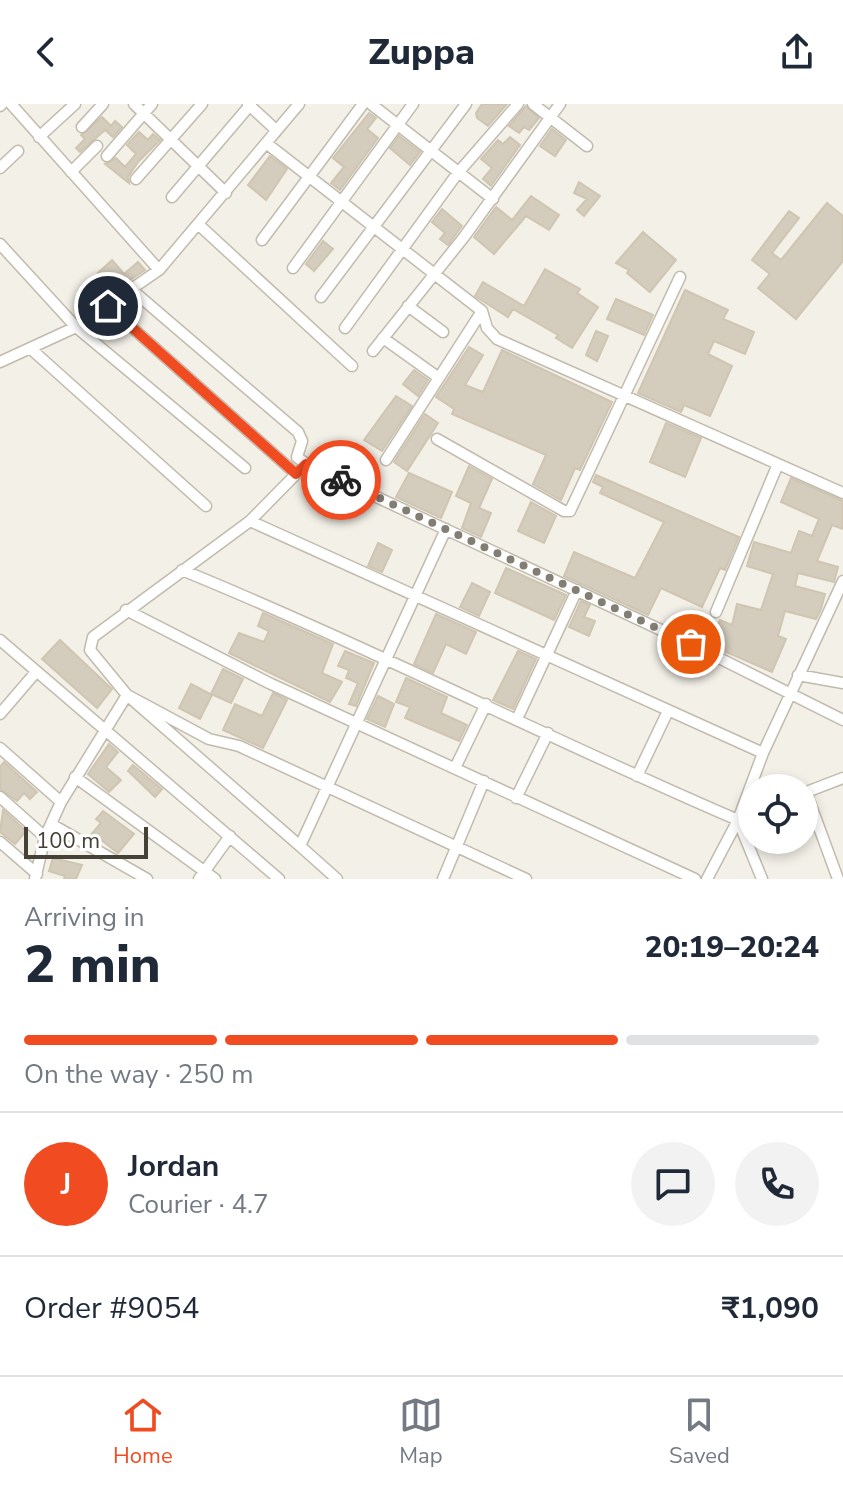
<!DOCTYPE html>
<meta charset="utf-8">
<style>
body{margin:0;font-family:"Nunito Sans",sans-serif;background:#f2f2f3;color:#1f2937;height:100vh;display:flex;flex-direction:column;font-size:30px;white-space:nowrap}
*{box-sizing:border-box;margin:0}
p{font-size:26px;color:#747a83}
.icon{flex:none;width:44px;height:44px;fill:none;stroke:currentColor;stroke-width:2;stroke-linecap:round;stroke-linejoin:round}
.map{position:relative;height:775px;overflow:hidden}
.details{display:flex;flex-direction:column;background:#fff;flex:1}
.details>*{flex:none}
.buttons{position:absolute;left:738px;top:670px;display:grid;gap:16px}
.buttons a{display:grid;place-items:center;width:80px;height:80px;border-radius:50%;background:#fff;box-shadow:0 4px 12px #0003;font-size:40px}
.scale{position:absolute;left:24px;bottom:20px;width:124px;box-sizing:border-box;padding-left:8px;border:4px solid #464136;border-top:0;font-size:22px;line-height:28px;white-space:nowrap;color:#464136;-webkit-text-stroke:6px #fff;paint-order:stroke}
.pin{position:absolute;display:grid;place-items:center;width:68px;height:68px;color:#fff;margin:-34px;border:4px solid #fff;border-radius:50%;box-shadow:0 2px 8px #0007}
.courier{position:absolute;display:grid;place-items:center;width:80px;height:80px;margin:-40px;border:6px solid #f14b21;border-radius:50%;background:#fff;color:#222;box-shadow:0 2px 10px #0007}
.headline em{font-style:normal;font-weight:800}
.headline div{display:flex;flex-direction:column-reverse}
.headline{display:flex;align-items:center;justify-content:space-between;height:136px;padding:0 24px}
h1{font-size:52px;font-weight:800;line-height:60px}
.bar{display:grid;grid-template-columns:repeat(4,1fr);gap:12px 8px;align-content:center;height:96px;padding:0 24px}
.bar i{height:10px;border-radius:6px;background:#e0e1e3}
.bar .current{background:#f14b21}
.bar p{grid-column:span 4}
.line{display:flex;align-items:center;gap:20px;padding:0 24px;border-top:2px solid #e0e1e3}
.line div{flex:1}
.round{display:grid;place-items:center;flex:none;width:84px;height:84px;border-radius:42px;background:#f2f2f3}
header{display:flex;justify-content:space-between;align-items:center;height:104px;padding:0 24px;background:#fff;font-size:36px;font-weight:800}
.dock{display:flex;justify-content:space-around;align-items:center;height:112px;border-top:2px solid #e0e1e3;background:#fff;font-size:22px;color:#747a83}
.dock a{display:grid;justify-items:center;gap:4px}
.dock .current{color:#f14b21}
.map>svg:first-child{display:block}
.building{fill:#d4ccbd;stroke:#cfc5b1;stroke-width:2}
.lines{fill:none;stroke-linecap:round;stroke-linejoin:round}
.minor-casing{stroke:#c1bbad;stroke-width:13}
.minor{stroke:#fff;stroke-width:10}
.done{stroke:#837e74;stroke-width:8;stroke-dasharray:0 14.4}
.route{stroke:#f14b21;stroke-width:10}
</style>
<header><svg class="icon" aria-label="back" viewBox="0 0 24 24"><path d="M15 5l-7 7 7 7"/></svg>Zuppa<svg class="icon" aria-label="share" viewBox="0 0 24 24"><path d="M12 15V3M7 8l5-5 5 5M5 13v7h14v-7"/></svg></header>
<div class="map">
<svg width="843" height="775" viewBox="0 0 843 775">
<rect width="100%" height="100%" fill="#f3f0e7"/>
<path class="building" d="M482 0H507L488 22 477 14 476 9Z
M526 2 539 14 529 26 524 23 519 29 509 22Z
M369 9 376 14 367 25 378 34 340 86 331 79 344 63 333 54Z
M102 13 111 22 115 17 122 23 113 33 105 26 80 48 76 44 85 35 81 31Z
M552 25 566 36 555 52 540 42Z
M139 28 148 36 153 30 160 36 138 58 128 73 129 79 105 60 116 54 125 63 136 50 127 41Z
M399 32 420 48 410 61 390 44Z
M510 33 520 41 491 82 483 75 492 64 481 55 498 36 503 40Z
M270 52 287 65 266 96 248 81Z
M579 78 600 92 584 112 577 106 587 95 574 89Z
M531 92 559 111 549 126 526 112 494 150 474 133 496 103 512 116Z
M827 99 843 112V157L796 215 758 184 770 170 752 156 789 107 799 114 772 149 781 156Z
M442 105 462 122 448 141 440 135 445 129 432 118Z
M643 128 676 156 650 188 627 169 629 166 616 159Z
M323 137 333 145 314 167 306 160Z
M112 156 124 170 138 158 145 166 89 203 84 196 106 178 98 169Z
M545 165 580 185 577 189 598 203 572 244 556 234 558 231 513 205 508 213 475 192 483 178 524 202Z
M685 186 728 206 723 215 754 228 745 250 714 237 708 250 732 262 710 312 684 301 681 308 638 289Z
M616 195 653 211 644 231 607 215Z
M596 227 608 232 597 257 586 251Z
M469 243 483 251 465 281 483 288 502 246 612 298 580 366 575 364 561 396 533 380 546 351 452 310 454 305 436 293Z
M414 266 428 276 418 292 403 280Z
M396 292 412 302 382 347 364 336Z
M425 310 438 319 407 367 394 358Z
M666 319 701 334 685 373 650 358Z
M469 362 492 375 479 404 491 409 481 433 462 424 471 399 456 392Z
M409 369 452 388 441 414 396 393Z
M596 371 739 433 725 466 720 464 702 503 661 484 648 511 564 472 574 448 635 474 664 418 600 389 603 383 593 378Z
M791 374 843 397V425L832 421 817 457 838 463 834 478 798 469 795 482 825 490 821 505 816 515 785 507 778 532 786 535 772 568 710 541 720 516 732 521 737 500 761 506 773 470 747 462 754 438 791 449 799 427 812 432 819 415 781 398Z
M531 398 556 412 544 439 518 427Z
M378 439 392 446 382 468 368 462Z
M506 464 566 491 554 516 495 489Z
M472 479 490 488 479 512 460 503Z
M581 497 590 501 584 513 595 517 589 532 569 523Z
M263 509 333 540 322 569 342 578 330 598 229 549 239 529 264 538 269 527 258 522Z
M436 510 476 528 466 550 446 540 433 569 414 560Z
M60 536 112 585 97 604 42 555Z
M345 547 374 559 356 602 349 600 358 579 346 574 349 566 338 562Z
M518 547 536 555 513 605 493 596Z
M223 565 243 575 231 599 211 590Z
M406 574 447 593 441 609 467 621 459 637 405 614 410 603 396 598Z
M191 580 212 591 200 615 179 604Z
M273 589 287 596 263 644 223 626 235 600 262 612Z
M378 592 394 600 385 623 367 615Z
M109 640 118 648 106 663 121 676 109 688 88 670Z
M4 658 37 688 30 695 24 689 17 697 0 685V663Z
M133 661 162 685 155 693 128 667Z
M3 706 26 727 15 740 0 728Z
M103 707 134 730 118 749 100 735 98 738 89 733 101 719 96 715Z
M53 754 82 761 76 775H64L65 772 49 767Z"/>
<g class="lines">
<g class="minor-casing">
<path id="minor" d="M11 0 159 166
M134 0 226 89
M248 0 276 26
M371 0 493 95
M533 0 587 42
M0 2 2 0
M82 23 103 0
M39 33 75 0
M266 39 482 207 487 224 497 235 843 389
M107 52 152 0
M0 64 18 47
M71 68 97 42
M136 75 202 0
M172 93 251 0
M199 121 352 262
M262 136 363 0
M0 140 76 223 245 364
M293 164 413 0
M132 186 298 328 302 337 297 353 306 360 250 417 93 533 90 546 127 591 300 742
M321 193 466 0
M108 202 296 370
M408 202 443 228
M345 224 457 70 518 0
M383 234 439 274
M31 245 206 402
M373 247 464 133 560 0
M0 258 76 223 159 166 299 0
M437 335 564 407H570L680 173
M386 356 482 207
M306 360 691 540 843 616
M250 417 763 649
M182 466C370 543 551 636 738 716L752 710
M126 506 269 579 695 775
M716 508 778 360
M0 536 279 775
M798 571 843 579
M0 610 36 568
M517 615 577 486
M0 644 61 698
M455 664 486 600
M637 672 668 607
M75 673 215 775
M806 688 838 775
M804 689 843 674
M0 693 45 733
M516 694 548 629
M738 716 762 775
M51 720 147 775
M0 738 37 770
M35 775 45 733 61 698 127 591 209 635 239 642 526 775
M199 775 230 732
M337 775 300 742 446 425
M443 775 484 677
M707 775 738 716 763 649 843 477"/>
</g>
<use href="#minor" class="minor"/>
</g>
<g class="lines">
<path class="done" d="M341 376 691 540"/>
<path class="route" d="M108 202 296 370 306 360 341 376"/>
</g>
</svg>
<div class="buttons">
<a><svg class="icon" aria-label="locate" viewBox="0 0 24 24"><circle cx="12" cy="12" r="6"/><path d="M12 2v4M12 18v4M2 12h4M18 12h4"/></svg></a>
</div>
<div class="scale">100 m</div>
<div class="pin" style="left:691px;top:540px;background:#ea580c"><svg class="icon" aria-label="bag" viewBox="0 0 24 24"><path d="M5 8h14l-1 12H6zM9 8a3 3 0 0 1 6 0"/></svg></div>
<div class="pin" style="left:108px;top:202px;background:#1f2937"><svg class="icon" aria-label="home" viewBox="0 0 24 24"><path d="M3 11l9-7 9 7M6 9v11h12V9"/></svg></div>
<div class="courier" style="left:341px;top:376px"><svg class="icon" aria-label="bike" viewBox="0 0 24 24"><circle cx="6" cy="16" r="4"/><circle cx="18" cy="16" r="4"/><path d="M6 16l4-8h5l3 8M10 8l3 8H6M13 5h3"/></svg></div>
</div>
<section class="details">
<div class="headline"><div><h1>2 min</h1><p>Arriving in</p></div><em>20:19–20:24</em></div>
<div class="bar"><i class="current"></i><i class="current"></i><i class="current"></i><i></i><p>On the way · 250 m</p></div>
<div class="line" style="height:144px"><b class="round" style="background:#f14b21;color:#fff">J</b><div><b>Jordan</b><p>Courier · 4.7</p></div><a class="round"><svg class="icon" aria-label="chat" viewBox="0 0 24 24"><path d="M4 5h16v11H9l-5 4z"/></svg></a><a class="round"><svg class="icon" aria-label="phone" viewBox="0 0 24 24"><path d="M5 4h4l2 5-3 2q2 4 5 5l2-3 5 2v4C11 20 4 13 5 4z"/></svg></a></div>
<div class="line" style="height:104px"><div>Order #9054</div><b>₹1,090</b></div>
</section>
<nav class="dock">
<a class="current"><svg class="icon" aria-label="home" viewBox="0 0 24 24"><path d="M3 11l9-7 9 7M6 9v11h12V9"/></svg>Home</a>
<a><svg class="icon" aria-label="map" viewBox="0 0 24 24"><path d="M3 6l6-2 6 2 6-2v14l-6 2-6-2-6 2zM9 4v14M15 6v14"/></svg>Map</a>
<a><svg class="icon" aria-label="saved" viewBox="0 0 24 24"><path d="M7 4h10v16l-5-4-5 4z"/></svg>Saved</a>
</nav>
